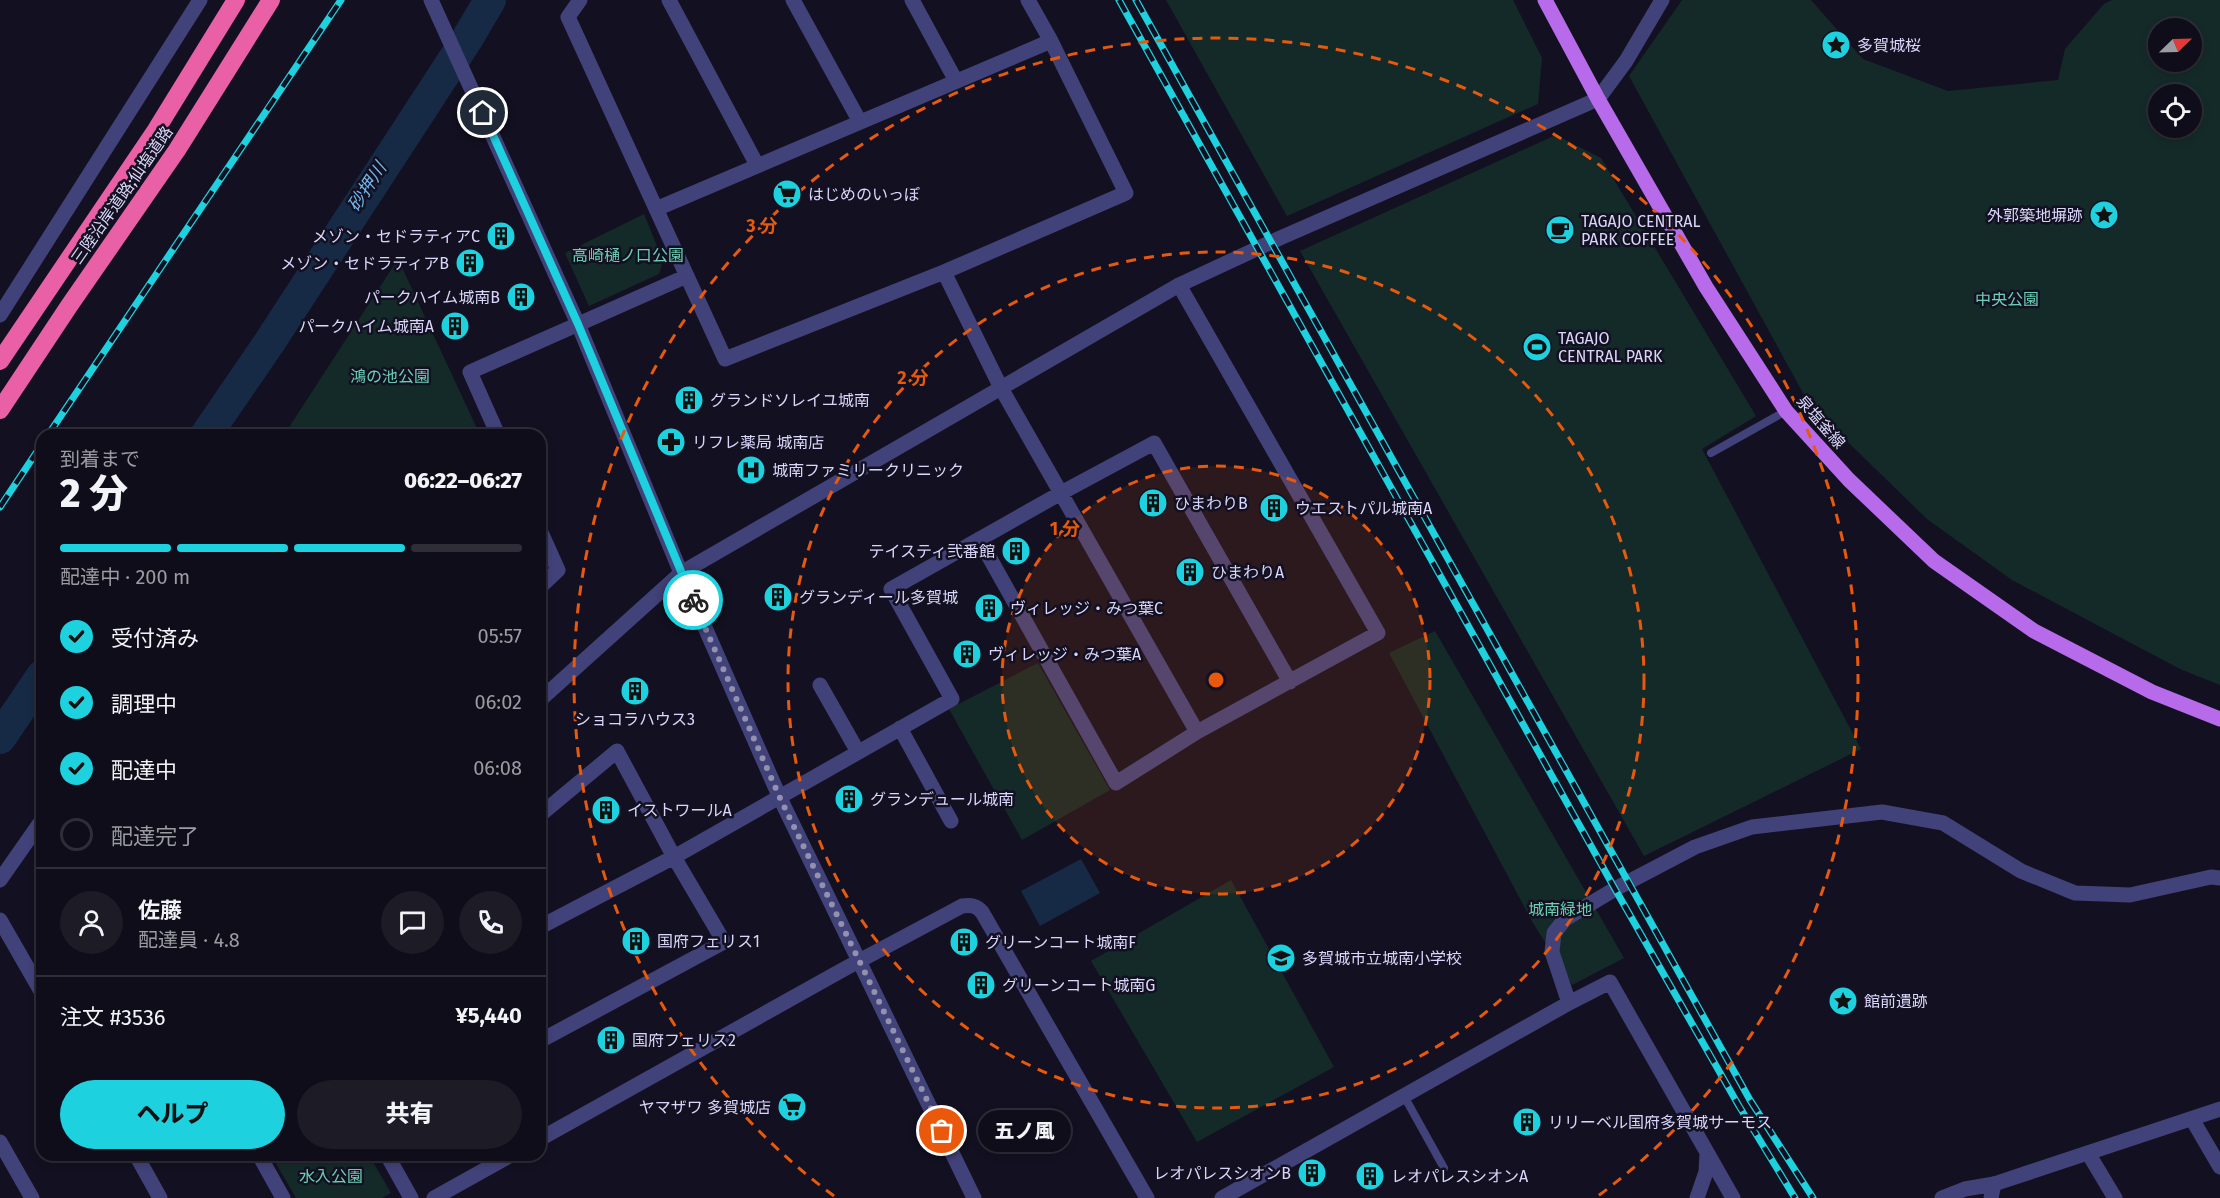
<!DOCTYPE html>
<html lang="ja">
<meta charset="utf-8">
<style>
body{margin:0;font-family:"Fira Sans","Noto Sans JP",sans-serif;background:#1c1b26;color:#f1f3f6;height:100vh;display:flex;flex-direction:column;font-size:22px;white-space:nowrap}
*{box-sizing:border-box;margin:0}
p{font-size:20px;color:#9b9ca2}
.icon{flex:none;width:33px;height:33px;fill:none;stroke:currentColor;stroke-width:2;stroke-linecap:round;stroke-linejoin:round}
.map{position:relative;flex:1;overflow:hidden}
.sheet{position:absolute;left:36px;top:429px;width:510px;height:732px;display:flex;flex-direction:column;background:#0e0d19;border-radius:18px;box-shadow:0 3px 9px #0003,0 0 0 2px #2e2d38}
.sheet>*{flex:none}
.needle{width:39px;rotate:67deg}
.tools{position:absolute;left:2148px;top:18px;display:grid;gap:12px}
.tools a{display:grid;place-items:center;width:54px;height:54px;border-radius:50%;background:#0e0d19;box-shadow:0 3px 9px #0003,0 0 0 2px #2e2d38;font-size:30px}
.pin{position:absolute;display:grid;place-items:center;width:51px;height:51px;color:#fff;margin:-26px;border:3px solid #fff;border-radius:50%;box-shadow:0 2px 6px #0007}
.courier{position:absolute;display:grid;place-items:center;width:60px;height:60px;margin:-30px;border:4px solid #1dd1de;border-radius:50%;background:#fff;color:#222;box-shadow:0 2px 8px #0007}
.bubble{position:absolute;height:42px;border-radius:21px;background:#0e0d19;box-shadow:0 3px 9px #0003,0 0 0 2px #2e2d38;font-size:20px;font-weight:800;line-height:42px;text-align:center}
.head em{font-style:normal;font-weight:800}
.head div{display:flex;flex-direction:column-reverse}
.head{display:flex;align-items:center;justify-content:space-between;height:102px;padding:0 24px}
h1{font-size:39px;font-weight:800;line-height:45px}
.bar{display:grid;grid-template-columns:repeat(4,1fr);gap:9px 6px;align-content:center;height:72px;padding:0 24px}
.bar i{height:8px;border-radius:4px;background:#2e2d38}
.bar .current{background:#1dd1de}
.bar p{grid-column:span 4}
.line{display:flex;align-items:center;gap:15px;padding:0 24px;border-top:2px solid #2e2d38}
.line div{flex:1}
.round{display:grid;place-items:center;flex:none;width:63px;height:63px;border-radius:32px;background:#1c1b26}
ol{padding:0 24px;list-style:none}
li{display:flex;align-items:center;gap:18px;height:66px}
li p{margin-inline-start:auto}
li .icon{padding:6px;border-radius:50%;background:#1dd1de;color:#111;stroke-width:4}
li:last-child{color:#9b9ca2}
li i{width:33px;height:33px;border:3px solid #2e2d38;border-radius:50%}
.action{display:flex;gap:12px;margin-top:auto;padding:12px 24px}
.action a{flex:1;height:69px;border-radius:36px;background:#1dd1de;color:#111;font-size:24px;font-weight:800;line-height:69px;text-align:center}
.action a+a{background:#1c1b26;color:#f1f3f6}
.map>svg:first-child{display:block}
.green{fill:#142a29;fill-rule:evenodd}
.water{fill:#162a45}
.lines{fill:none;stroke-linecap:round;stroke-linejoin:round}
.river{stroke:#162a45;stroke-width:32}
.service{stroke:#42427a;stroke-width:8}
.minor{stroke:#42427a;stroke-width:15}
.tertiary{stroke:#42427a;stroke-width:15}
.primary{stroke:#b76beb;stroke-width:15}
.motorway{stroke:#ea60a7;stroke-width:18}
.rail-casing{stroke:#1dd1de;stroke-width:7}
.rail{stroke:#131121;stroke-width:4.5;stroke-dasharray:14;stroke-linecap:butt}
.done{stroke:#9491ae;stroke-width:6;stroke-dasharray:0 10.8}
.route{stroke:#1dd1de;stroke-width:8}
.ring{fill:none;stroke:#e8590c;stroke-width:3;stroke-dasharray:10 8}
.labels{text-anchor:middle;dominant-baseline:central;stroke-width:5;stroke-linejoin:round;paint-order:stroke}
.poi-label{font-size:16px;fill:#d9d6fa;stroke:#131121;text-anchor:start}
.street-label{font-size:16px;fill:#d9d6fa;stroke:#131121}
.park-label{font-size:16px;fill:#6bd0b4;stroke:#131121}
.water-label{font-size:18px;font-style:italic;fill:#71b7ec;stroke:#131121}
.centre{fill:#e8590c;stroke:#131121;stroke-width:3}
.ring-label{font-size:18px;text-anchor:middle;font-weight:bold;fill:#e8590c;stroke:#131121;stroke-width:5;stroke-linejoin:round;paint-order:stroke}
</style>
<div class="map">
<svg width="2220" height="1198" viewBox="0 0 2220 1198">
<rect width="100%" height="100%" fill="#131121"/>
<path class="green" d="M1166 0H1513L1542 58 1538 104 1287 216Z
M1682 0H1811L1863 59 1948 91 2058 80 2065 49 2104 4 2112 0H2220V685L2180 669 2012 580 1927 519 1819 414 1803 393 1629 76ZM2158 28H2192V62H2158ZM2158 94H2192V128H2158Z
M1556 135 1601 158 1756 416 1702 449 1861 749 1644 856 1300 251Z
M644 214 663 261 659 274 589 306 565 253Z
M398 259 480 435H284Z
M1435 631 1624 958 1572 985 1533 923 1389 653Z
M1038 663 1110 790 1022 840 949 709Z
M1231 880 1334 1067 1197 1142 1091 961Z
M271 1155H369L391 1193 382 1198H296Z"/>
<path class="water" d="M1081 859 1100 893 1040 926 1021 891Z"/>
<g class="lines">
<path class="river" d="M206 435 269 343 467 39 490 0
M0 738 42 676"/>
<path class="service" d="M1711 453 1786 411
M1404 1096 1444 1168"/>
<path class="minor" d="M580 0 568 17 725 359 944 272 1126 193 1051 41 1028 0
M669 0 757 165
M793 0 860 122
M912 0 956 81
M1598 99 1626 61 1662 0
M656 209 1051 41
M944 272 1001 388 1197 732
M0 315 200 0
M498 435 470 372 687 276
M540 530 558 570 540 587
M979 539 1116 783 1197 732 1378 633 1179 285
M820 685 858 752
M900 728 951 821
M540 815 617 751 674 857 724 942 540 1041
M0 880 42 820
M0 920 42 993
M540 927 674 857 952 699 891 589 1061 493 1154 443 1290 682
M1569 1003 1552 952 1554 933 1565 919 1615 889 1695 847 1752 827 1882 812 1943 823 2021 871 2075 893 2130 895 2211 877 2220 878
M2192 1119 2220 1167
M540 1139 846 968 962 906C971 905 976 905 982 912L1147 1198
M0 1142 32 1198
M2088 1153 2115 1198
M136 1155 160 1198
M259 1155 283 1198
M434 1198 511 1155
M1222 1198 1569 1003 1610 982 1733 1198
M1697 1198 1706 1172 1707 1154
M1942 1198 1965 1189 1994 1184 1991 1198"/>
<path class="tertiary" d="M431 0 578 324 681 573 780 798 974 1198
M540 700 681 573 1179 285 1280 238 1598 99
M387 1155 411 1198
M1994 1184 2220 1109"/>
<path class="primary" d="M1545 0 1598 99 1706 287 1786 411 1849 480 1934 561 2034 631 2152 692 2220 719"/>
<path class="motorway" d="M0 361 156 130 236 0
M0 410 69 306 177 150 271 0"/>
<g class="rail-casing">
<path id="rail" d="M1119 0 1615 889 1739 1106 1795 1198
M1136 0 1750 1100 1813 1198
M48 435 341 0
M0 507 42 444"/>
</g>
<use href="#rail" class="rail"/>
</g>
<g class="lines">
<path class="done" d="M693 600 780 798 942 1131"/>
<path class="route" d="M483 113 578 324 693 600"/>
</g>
<circle cx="1216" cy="680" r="214" fill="#e8590c" fill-opacity=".12"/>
<g class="ring">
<circle cx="1216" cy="680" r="214"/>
<circle cx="1216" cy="680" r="428"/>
<path d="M834 1196A642 642 0 1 1 1598 1196"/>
</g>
<defs>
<g id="sight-disc" transform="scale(1.5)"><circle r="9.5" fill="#1dd1de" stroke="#131121"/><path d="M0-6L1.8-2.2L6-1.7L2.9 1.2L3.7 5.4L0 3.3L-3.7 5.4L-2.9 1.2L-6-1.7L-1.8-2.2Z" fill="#111"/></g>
<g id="supermarket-disc" transform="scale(1.5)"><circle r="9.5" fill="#1dd1de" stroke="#131121"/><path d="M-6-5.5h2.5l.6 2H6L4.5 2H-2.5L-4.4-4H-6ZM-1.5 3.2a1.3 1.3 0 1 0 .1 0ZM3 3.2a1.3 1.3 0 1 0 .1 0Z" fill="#111"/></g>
<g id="cafe-disc" transform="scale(1.5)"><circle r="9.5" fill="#1dd1de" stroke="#131121"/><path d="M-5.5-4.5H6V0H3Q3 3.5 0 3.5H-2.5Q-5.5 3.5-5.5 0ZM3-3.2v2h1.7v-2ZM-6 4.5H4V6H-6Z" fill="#111"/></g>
<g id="building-disc" transform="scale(1.5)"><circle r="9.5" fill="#1dd1de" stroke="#131121"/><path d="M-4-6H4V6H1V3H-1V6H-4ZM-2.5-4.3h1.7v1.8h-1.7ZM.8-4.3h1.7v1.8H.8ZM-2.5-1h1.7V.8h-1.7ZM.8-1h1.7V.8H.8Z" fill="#111"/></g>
<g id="stadium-disc" transform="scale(1.5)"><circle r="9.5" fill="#1dd1de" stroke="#131121"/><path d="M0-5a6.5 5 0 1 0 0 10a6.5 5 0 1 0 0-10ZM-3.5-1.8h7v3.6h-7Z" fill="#111"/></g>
<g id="pharmacy-disc" transform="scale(1.5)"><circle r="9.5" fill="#1dd1de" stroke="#131121"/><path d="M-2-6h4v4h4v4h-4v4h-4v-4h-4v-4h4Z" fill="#111"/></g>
<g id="hospital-disc" transform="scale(1.5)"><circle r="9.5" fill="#1dd1de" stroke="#131121"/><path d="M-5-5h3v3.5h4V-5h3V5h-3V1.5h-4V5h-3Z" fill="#111"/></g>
<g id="school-disc" transform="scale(1.5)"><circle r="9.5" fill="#1dd1de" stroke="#131121"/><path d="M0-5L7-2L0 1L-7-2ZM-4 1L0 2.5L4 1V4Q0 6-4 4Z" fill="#111"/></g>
</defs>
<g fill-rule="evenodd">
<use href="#sight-disc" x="1836" y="45"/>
<use href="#supermarket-disc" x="787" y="194"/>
<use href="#sight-disc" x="2104" y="215"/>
<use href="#cafe-disc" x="1560" y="230"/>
<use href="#building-disc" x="501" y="236"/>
<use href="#building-disc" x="470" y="263"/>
<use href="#building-disc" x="521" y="297"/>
<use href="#building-disc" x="455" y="326"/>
<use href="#stadium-disc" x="1537" y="347"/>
<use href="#building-disc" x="689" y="400"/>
<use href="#pharmacy-disc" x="671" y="442"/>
<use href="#hospital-disc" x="751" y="470"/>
<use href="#building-disc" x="1153" y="503"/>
<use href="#building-disc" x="1274" y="508"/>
<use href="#building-disc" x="1016" y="551"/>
<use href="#building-disc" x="1190" y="572"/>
<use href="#building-disc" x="778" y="597"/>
<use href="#building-disc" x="989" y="608"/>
<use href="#building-disc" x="967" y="654"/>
<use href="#building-disc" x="635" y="691"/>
<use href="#building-disc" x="849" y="799"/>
<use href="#building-disc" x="606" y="810"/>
<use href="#building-disc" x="636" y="941"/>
<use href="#building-disc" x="964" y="942"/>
<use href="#school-disc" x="1281" y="958"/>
<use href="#building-disc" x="981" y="985"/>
<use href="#sight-disc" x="1843" y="1001"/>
<use href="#building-disc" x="611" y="1040"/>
<use href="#supermarket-disc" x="792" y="1107"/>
<use href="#building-disc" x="1527" y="1122"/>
<use href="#building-disc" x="1312" y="1173"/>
<use href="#building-disc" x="1370" y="1176"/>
</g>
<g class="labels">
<g class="poi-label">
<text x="1857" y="45">多賀城桜</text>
<text x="808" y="194">はじめのいっぽ</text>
<text x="2083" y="215" text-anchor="end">外郭築地塀跡</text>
<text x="1581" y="221">TAGAJO CENTRAL<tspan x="1581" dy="18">PARK COFFEE</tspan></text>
<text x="480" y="236" text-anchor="end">メゾン・セドラティアC</text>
<text x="449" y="263" text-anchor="end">メゾン・セドラティアB</text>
<text x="500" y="297" text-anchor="end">パークハイム城南B</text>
<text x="434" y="326" text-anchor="end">パークハイム城南A</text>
<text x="1558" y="338">TAGAJO<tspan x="1558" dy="18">CENTRAL PARK</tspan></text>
<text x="710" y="400">グランドソレイユ城南</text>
<text x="692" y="442">リフレ薬局 城南店</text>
<text x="772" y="470">城南ファミリークリニック</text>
<text x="1174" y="503">ひまわりB</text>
<text x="1295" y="508">ウエストパル城南A</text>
<text x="995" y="551" text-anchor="end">テイスティ弐番館</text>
<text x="1211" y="572">ひまわりA</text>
<text x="799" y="597">グランディール多賀城</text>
<text x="1010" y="608">ヴィレッジ・みつ葉C</text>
<text x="988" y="654">ヴィレッジ・みつ葉A</text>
<text x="635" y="719" text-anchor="middle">ショコラハウス3</text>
<text x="870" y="799">グランデュール城南</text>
<text x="627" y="810">イストワールA</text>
<text x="657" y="941">国府フェリス1</text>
<text x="985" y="942">グリーンコート城南F</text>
<text x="1302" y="958">多賀城市立城南小学校</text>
<text x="1002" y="985">グリーンコート城南G</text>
<text x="1864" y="1001">館前遺跡</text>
<text x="632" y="1040">国府フェリス2</text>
<text x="771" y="1107" text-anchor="end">ヤマザワ 多賀城店</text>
<text x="1548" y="1122">リリーベル国府多賀城サーモス</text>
<text x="1291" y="1173" text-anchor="end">レオパレスシオンB</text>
<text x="1391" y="1176">レオパレスシオンA</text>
</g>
<g class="street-label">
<text transform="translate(122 195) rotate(-55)">三陸沿岸道路;仙塩道路</text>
<text transform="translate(1821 422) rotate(49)">泉塩釜線</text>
</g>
<g class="park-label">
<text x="628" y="255">高崎樋ノ口公園</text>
<text x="2007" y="299">中央公園</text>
<text x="390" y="376">鴻の池公園</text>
<text x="1560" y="909">城南緑地</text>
<text x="331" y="1176">水入公園</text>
</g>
<g class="water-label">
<text transform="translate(367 187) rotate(-57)">砂押川</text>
</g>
</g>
<circle cx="1216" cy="680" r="9" class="centre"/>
<g class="ring-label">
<text x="762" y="232">3 分</text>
<text x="913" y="384">2 分</text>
<text x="1065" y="535">1 分</text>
</g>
</svg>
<div class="tools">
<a><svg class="needle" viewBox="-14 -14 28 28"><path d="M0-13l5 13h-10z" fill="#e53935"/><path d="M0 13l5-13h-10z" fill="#9b9ca2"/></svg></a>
<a><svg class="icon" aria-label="locate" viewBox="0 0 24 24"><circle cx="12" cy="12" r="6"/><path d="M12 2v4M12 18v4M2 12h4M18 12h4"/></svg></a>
</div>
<div class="pin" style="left:942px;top:1131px;background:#ea580c"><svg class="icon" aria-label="bag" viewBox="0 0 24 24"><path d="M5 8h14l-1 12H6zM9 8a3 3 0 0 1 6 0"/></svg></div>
<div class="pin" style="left:483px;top:113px;background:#1f2937"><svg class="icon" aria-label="home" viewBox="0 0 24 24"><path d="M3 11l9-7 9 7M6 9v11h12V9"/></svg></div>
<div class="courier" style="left:693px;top:600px"><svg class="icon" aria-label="bike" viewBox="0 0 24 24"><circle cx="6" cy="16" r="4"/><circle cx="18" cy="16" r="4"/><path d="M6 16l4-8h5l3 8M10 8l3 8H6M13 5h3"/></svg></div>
<div class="bubble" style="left:978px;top:1110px;width:93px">五ノ風</div>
<section class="sheet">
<div class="head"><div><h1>2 分</h1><p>到着まで</p></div><em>06:22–06:27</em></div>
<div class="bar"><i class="current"></i><i class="current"></i><i class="current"></i><i></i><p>配達中 · 200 m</p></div>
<ol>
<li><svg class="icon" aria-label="check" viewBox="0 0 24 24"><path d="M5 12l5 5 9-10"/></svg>受付済み<p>05:57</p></li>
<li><svg class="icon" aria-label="check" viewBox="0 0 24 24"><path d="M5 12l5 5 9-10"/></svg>調理中<p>06:02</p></li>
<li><svg class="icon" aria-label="check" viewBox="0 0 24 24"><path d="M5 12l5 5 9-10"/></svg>配達中<p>06:08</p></li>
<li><i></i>配達完了</li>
</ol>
<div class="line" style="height:108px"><a class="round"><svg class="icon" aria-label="person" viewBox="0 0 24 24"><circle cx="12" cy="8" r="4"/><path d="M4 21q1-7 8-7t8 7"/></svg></a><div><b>佐藤</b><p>配達員 · 4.8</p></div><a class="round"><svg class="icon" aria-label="chat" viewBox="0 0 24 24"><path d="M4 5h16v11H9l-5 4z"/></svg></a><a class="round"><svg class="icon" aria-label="phone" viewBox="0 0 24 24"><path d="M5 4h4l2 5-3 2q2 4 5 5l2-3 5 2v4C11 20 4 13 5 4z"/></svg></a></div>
<div class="line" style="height:78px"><div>注文 #3536</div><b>¥5,440</b></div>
<div class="action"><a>ヘルプ</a><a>共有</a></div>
</section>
</div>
